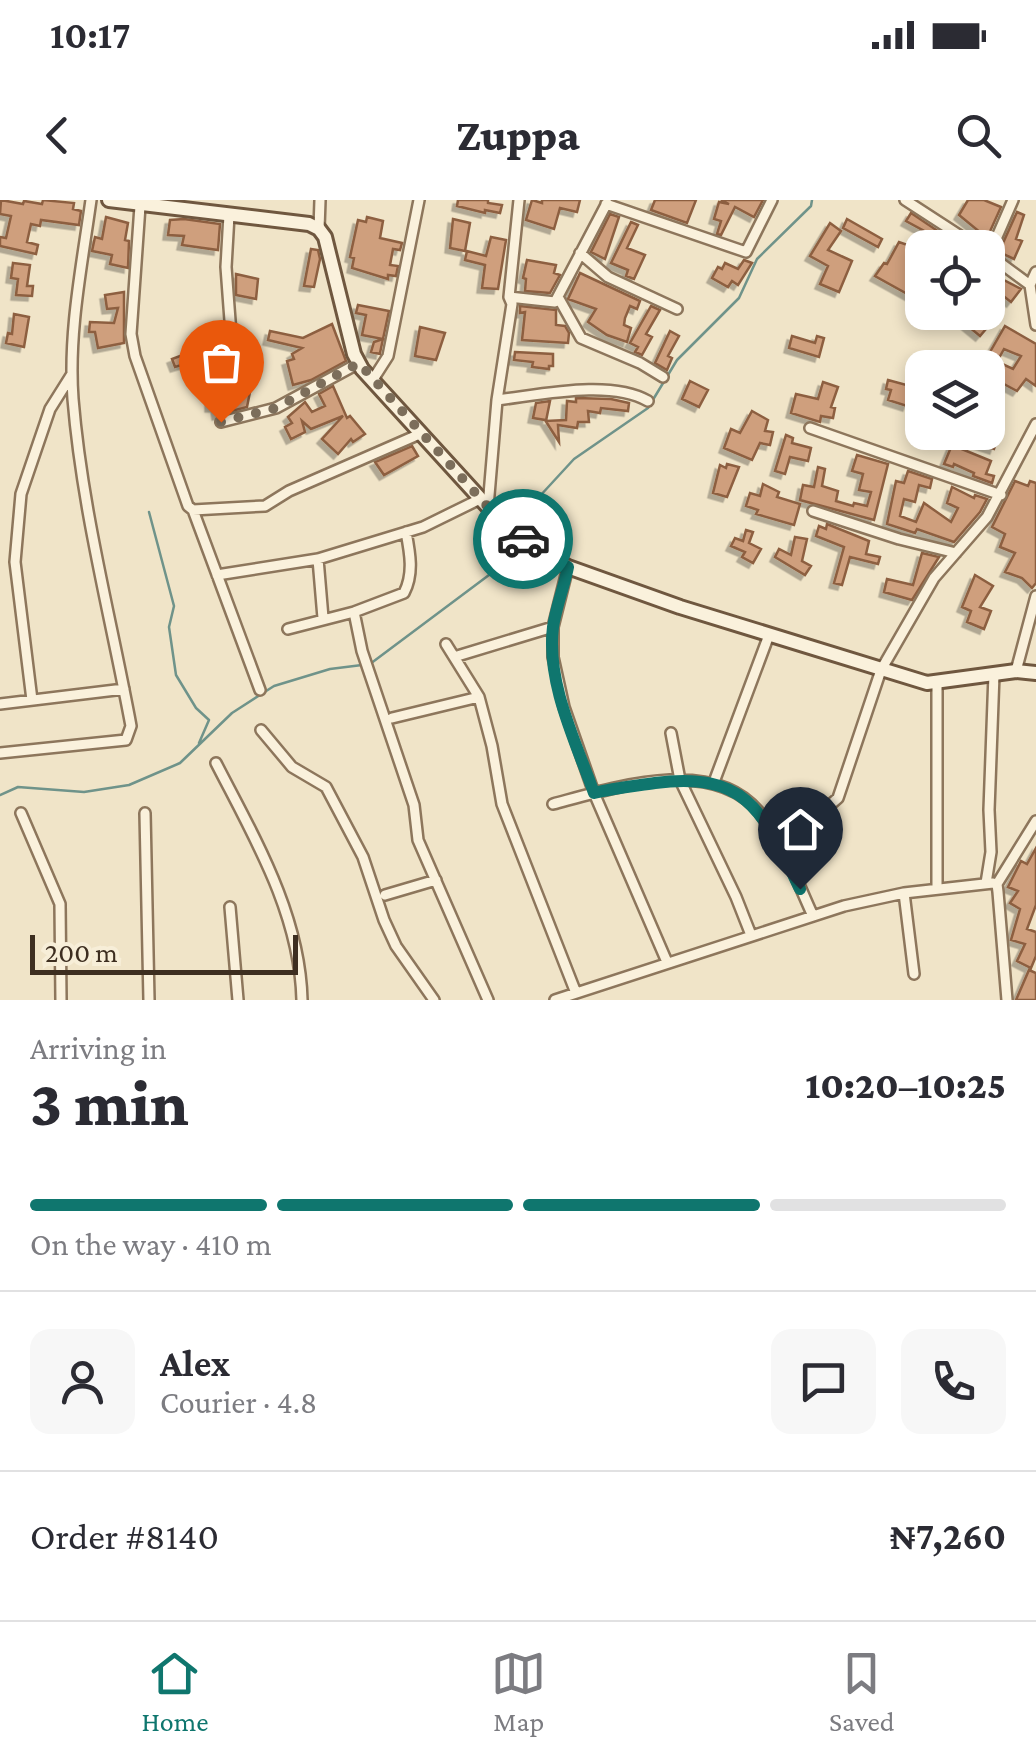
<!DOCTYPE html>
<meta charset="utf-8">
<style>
body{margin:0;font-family:"Crimson Pro",serif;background:#f7f7f7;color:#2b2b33;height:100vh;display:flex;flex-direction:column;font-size:38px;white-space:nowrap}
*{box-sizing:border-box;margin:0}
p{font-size:32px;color:#7c7c81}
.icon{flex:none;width:55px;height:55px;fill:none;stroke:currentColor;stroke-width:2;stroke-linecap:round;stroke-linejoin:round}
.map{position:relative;height:800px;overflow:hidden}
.panel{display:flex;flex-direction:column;background:#fff;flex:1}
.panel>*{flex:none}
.tools{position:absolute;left:905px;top:30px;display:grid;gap:20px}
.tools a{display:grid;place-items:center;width:100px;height:100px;border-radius:20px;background:#fff;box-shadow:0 5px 15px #0003;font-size:50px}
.scale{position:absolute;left:30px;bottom:25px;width:268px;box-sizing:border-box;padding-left:10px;border:5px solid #3d2e20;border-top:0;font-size:28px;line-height:35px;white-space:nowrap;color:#3d2e20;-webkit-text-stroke:8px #f7eed8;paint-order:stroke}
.pin{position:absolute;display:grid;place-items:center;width:85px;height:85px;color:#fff;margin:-102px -42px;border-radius:50% 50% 50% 0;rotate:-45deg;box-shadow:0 0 10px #0007}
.pin .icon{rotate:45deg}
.courier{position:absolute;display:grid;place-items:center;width:100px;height:100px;margin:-50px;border:8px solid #0f766e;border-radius:50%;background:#fff;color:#222;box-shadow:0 2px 12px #0007}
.summary em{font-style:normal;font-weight:800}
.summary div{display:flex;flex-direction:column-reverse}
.summary{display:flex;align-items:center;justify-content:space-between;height:170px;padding:0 30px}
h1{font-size:65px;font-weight:800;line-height:75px}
.bar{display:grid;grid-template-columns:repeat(4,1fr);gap:15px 10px;align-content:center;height:120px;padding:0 30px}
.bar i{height:12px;border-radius:8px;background:#e1e1e2}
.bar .current{background:#0f766e}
.bar p{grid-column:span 4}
.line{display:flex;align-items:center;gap:25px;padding:0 30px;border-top:2px solid #e1e1e2}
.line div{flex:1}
.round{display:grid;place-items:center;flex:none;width:105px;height:105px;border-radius:20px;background:#f7f7f7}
.status{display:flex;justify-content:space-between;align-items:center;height:70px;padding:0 50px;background:#fff;direction:ltr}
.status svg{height:28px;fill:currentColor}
header{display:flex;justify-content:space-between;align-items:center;height:130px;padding:0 30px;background:#fff;font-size:45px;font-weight:800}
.dock{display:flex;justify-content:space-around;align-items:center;height:140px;border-top:2px solid #e1e1e2;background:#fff;font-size:28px;color:#7c7c81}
.dock a{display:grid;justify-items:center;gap:5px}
.dock .current{color:#0f766e}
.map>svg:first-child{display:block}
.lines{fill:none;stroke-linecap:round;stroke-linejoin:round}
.stream{stroke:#6f938a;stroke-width:2.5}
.building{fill:#cf9f7d;stroke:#8d5f41;stroke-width:2.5;filter:url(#shadow)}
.street-casing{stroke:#8d765c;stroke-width:14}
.secondary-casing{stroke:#6f573f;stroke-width:18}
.street{stroke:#faf1dc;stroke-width:9}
.secondary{stroke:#faf1dc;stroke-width:12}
.done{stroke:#7c6e5b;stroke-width:10;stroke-dasharray:0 18}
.route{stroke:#0f766e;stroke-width:12}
</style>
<div class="status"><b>10:17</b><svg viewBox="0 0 49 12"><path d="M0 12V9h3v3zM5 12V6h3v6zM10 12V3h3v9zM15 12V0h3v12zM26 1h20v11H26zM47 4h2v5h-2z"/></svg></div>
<header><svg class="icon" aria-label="back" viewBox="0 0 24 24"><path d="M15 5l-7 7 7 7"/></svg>Zuppa<svg class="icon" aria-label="search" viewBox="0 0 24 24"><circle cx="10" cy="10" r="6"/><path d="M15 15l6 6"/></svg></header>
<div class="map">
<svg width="1036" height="800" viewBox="0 0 1036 800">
<defs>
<filter id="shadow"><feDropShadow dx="-4.5" dy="4.5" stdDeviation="0" flood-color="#0004"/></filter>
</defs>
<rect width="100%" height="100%" fill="#f0e4c8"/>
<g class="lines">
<path class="stream" d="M149 312 174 406 169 427 176 475 196 508 209 520 199 543
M526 332 534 323 539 297 574 259 648 208 677 160 739 98 757 59 811 6 812 0
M370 464 493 372 518 342
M0 595 18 587 84 592 129 585 180 563 232 513 274 486 330 469 362 465"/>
</g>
<path class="building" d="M1 0 23 4 24 1 42 4 43 0 74 3 73 9 81 11 79 25 41 20 40 26 31 24 27 42 38 45 36 54 0 46V37L6 38 11 16 0 14Z
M458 0H488V3L502 5 500 13 485 10V13L457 6Z
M532 0 542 3V0H580L577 12 560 8 554 29 526 20Z
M655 0H696L687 23 651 10Z
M721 0H763L754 17 735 7 721 35 717 34 721 21 714 19 719 2 729 4Z
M968 0H984L1001 7 987 38 959 15Z
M1017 12 1024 15 1016 39 1022 41 1014 59 999 52Z
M911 13 963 48H949L940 40 935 48H922V72L911 96 875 76 884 63 887 64 899 42 916 48 926 32 906 21Z
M610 14 619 17 605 59 591 52Z
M106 17 128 23 125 40 129 41 128 68 110 64 112 55 92 51 95 37 102 39Z
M367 17 383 21 380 38 402 43 400 50 393 49 390 65 398 66 396 76 388 75V79L352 68 354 58 350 57 358 20 366 22Z
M184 19 220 24 218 50 182 45 184 36 168 35 170 20Z
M453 19 470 23 465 51 450 48Z
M847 19 882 39 878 47 843 28Z
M631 22 638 25 627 48 645 55 634 79 626 76 628 70 611 63Z
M830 23 841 31 828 50 852 61 839 92 820 84 828 66 810 56Z
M491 37 506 40 498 89 482 88 485 65 465 60 467 51 486 56Z
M311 49 318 50 320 59 314 87 304 86Z
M527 60 556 65 554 73 560 75 550 93 525 91 526 79 523 78Z
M744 60 752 63 738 85 732 81 728 87 712 78 718 67 722 69 725 63 738 69Z
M13 63 30 65 27 86H33L32 96 16 95 18 79 11 78Z
M993 68 1002 74 1000 78 1021 89 1011 102 988 84Z
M580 73 640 101 637 109 630 106 625 118 624 125 631 128 627 142 607 135 588 122 596 109 568 99Z
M236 74 258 79 256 99 236 95Z
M124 92V143L98 148 95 132H89L90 122 114 123 118 108 107 109 105 95Z
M358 105 389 111 380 153V154L371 152 374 142 383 139 362 135 366 115 356 113Z
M520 106 556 110V125L565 126 569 133 568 143 522 140 525 112 520 113Z
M651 106 660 110 646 134 652 137 642 155 635 152 638 147 630 143Z
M951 112H988L980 124 986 129 980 136Z
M14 114 29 117 24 147 6 143 8 133 12 134Z
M332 124 346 161 311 180 293 185 287 161 294 159 292 154 302 148 268 140 270 131 303 138Z
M1005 126 1036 144V186L1026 179 1017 191 1000 182 994 196 988 193V185L998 162 1013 169 1021 156 1004 149 999 158 990 152Z
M420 127 445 133 436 160 415 156Z
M670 131 679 136 668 156 672 158 667 170 655 163Z
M792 136 815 143 817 136 824 138 819 157 789 148Z
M515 152 553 154V166H549V169L532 167 533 162 514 160Z
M188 153H202V155L224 153 225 160 203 162 204 172 190 174 188 163 175 167 172 159Z
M240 180 252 182 247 207 217 215 216 207H210V199L236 195Z
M888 180 914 187 907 206 888 200 891 190 886 189Z
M690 181 708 190 699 207 682 199Z
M823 182 838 187 831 207 835 208 833 218 821 216 820 222 791 213 796 194 818 199Z
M333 186 347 218 350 216 365 234 353 242 351 239 338 254 322 239 343 216 311 229 302 221 305 232 291 239 285 227 292 223 288 217 305 202 312 212 325 206 319 194Z
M576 198 611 199 629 203 628 211 601 208 600 213 588 211 589 222H578L577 228 558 225 559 242 545 220 533 218 536 203 550 201 546 221 566 220 567 201 576 202Z
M752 211 768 220 765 231 773 232 770 245 760 243 752 260 724 248 731 229 740 233Z
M988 216 1003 221 994 249 948 234 973 232 988 237Z
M786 235 793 238 792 243 811 248 808 261 790 257 785 274 775 271Z
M952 245 991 261 986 274 994 276 992 283 973 276 974 273 954 264 953 267 944 264Z
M412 246 418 256 384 275 375 262Z
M857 255 888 264 874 320 800 300 803 285 814 287 818 267 825 269 822 286 838 291 836 301 853 306 854 303 867 306 871 292 859 290 863 274 852 271Z
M727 264 739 267 727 297 713 293 720 265 726 268Z
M908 271 932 279 930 288 919 285 915 302 904 299 900 316 916 322 924 303 951 322 958 308 947 303 952 287 974 298 975 295 987 299 980 312 954 342 917 329 915 333 887 324 896 281 904 283Z
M1015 281 1028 286 1030 281 1036 283V383L1032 388 1022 378 1005 372 1015 353 1000 347 1005 334 992 327Z
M763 284 779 292 777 297 800 304 794 325 756 314 758 310 746 306 750 293 760 296Z
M827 324 869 341 866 354 880 357 878 364 850 357 842 385 834 383 844 347 816 336 819 326 826 329Z
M746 330 753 332 749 343 761 349 753 363 742 357 745 352 731 346 735 338 743 341Z
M795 337 807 339 802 361 811 366 805 375 775 357 779 349 791 355Z
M922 353 939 357 912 400 884 392 887 379 913 385Z
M975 375 993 386 980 407 991 411 984 429 967 422 971 411 962 407Z
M1036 648V705L1027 729 1036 732V756L1031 768 1017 761 1025 744 1011 740 1020 709 1010 703 1018 691 1008 687 1021 661 1027 664Z
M1029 770 1036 773V800H1016Z"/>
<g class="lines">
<g class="street-casing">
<path id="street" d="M905 0 979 48
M606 4 746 52 772 0
M140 6 131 134 135 156 188 306 193 310 260 490
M229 15 226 67 234 174
M319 29 320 0
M580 53 608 77 677 109
M988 54 1030 85
M989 55 1013 0
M1036 72 1030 85 1036 125
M509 97 555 102 607 3
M558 97 581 138 640 163 663 177
M372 181 388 156 419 0
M497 200C540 195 610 179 648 201
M221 222 276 208 359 163
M810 228 1001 295
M488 307 497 200 512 104 509 97 519 0
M193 310 265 306 289 291 422 233
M813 311 899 339 956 353
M318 359 323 418
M568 367 553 427V457L564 507 594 593 667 762
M217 375 318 359 423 327 480 299
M354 412 362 451 414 605 418 640 488 800
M288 429 354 412 404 393C414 374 410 353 406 332
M446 444 479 497 492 546 502 604 576 793
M454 457 553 427
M1016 471 1036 396
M937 483V688
M32 500 15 362 21 294 50 209 72 174
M0 504 124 489
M392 518 479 497
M261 530 292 567 326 587 363 657 384 720 396 746 434 800
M671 533 680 580 736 697 751 735
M0 553 126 540 131 526C111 418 82 309 73 199 68 133 82 65 91 0
M216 563C254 637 300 714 302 800
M714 582 769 435
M553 604C613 588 713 555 759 612 783 642 797 681 813 716
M21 613 60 704 61 800
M145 613 149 800
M774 636 822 612 838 598 881 470 934 378 987 317 1036 224
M986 683 991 652 989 610 994 474
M997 684 1036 621
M904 693 914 774
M385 695 436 680
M230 707 238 800
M555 800 844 706 904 693 993 683 997 684 998 692 1007 800"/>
</g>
<g class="secondary-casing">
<path id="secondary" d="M109 0 309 24 319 29 325 37 354 154 362 169 488 307 528 344 568 367 680 407 927 483 1016 471 1036 473"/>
</g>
<use href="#street" class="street"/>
<use href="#secondary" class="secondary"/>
</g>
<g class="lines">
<path class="done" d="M221 222 276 208 359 163 488 307 523 339"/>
<path class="route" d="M523 339 568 367C564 387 556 407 553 427 546 482 576 543 594 593 614 588 635 586 655 583 749 571 764 614 800 689"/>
</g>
</svg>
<div class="tools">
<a><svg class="icon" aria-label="locate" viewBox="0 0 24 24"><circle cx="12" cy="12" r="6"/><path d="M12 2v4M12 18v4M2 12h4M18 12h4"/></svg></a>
<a><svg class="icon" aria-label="layers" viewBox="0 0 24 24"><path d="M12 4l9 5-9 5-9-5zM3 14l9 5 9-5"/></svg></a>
</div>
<div class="scale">200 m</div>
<div class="pin" style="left:221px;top:222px;background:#ea580c"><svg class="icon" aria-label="bag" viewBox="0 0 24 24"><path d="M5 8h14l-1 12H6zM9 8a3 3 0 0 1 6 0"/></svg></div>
<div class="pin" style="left:800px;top:689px;background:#1f2937"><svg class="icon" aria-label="home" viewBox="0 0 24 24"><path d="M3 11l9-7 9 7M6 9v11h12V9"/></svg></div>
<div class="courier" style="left:523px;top:339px"><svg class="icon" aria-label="car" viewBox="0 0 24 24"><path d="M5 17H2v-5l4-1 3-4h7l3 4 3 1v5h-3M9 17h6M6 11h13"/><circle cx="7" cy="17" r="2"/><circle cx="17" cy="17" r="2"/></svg></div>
</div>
<section class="panel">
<div class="summary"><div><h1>3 min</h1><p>Arriving in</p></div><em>10:20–10:25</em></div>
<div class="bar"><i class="current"></i><i class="current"></i><i class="current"></i><i></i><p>On the way · 410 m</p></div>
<div class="line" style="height:180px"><a class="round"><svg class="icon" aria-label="person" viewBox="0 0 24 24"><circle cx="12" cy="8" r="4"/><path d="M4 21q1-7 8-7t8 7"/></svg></a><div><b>Alex</b><p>Courier · 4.8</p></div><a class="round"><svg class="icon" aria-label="chat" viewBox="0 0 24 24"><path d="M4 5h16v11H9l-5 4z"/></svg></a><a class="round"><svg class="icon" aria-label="phone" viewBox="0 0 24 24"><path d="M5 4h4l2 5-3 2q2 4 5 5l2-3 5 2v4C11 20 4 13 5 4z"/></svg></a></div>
<div class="line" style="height:130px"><div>Order #8140</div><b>₦7,260</b></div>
</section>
<nav class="dock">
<a class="current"><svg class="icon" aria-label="home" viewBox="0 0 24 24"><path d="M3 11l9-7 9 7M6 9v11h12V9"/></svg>Home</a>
<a><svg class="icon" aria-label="map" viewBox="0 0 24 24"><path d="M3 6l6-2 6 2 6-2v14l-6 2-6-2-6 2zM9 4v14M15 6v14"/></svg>Map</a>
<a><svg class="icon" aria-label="saved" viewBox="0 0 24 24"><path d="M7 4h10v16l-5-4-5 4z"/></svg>Saved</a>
</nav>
